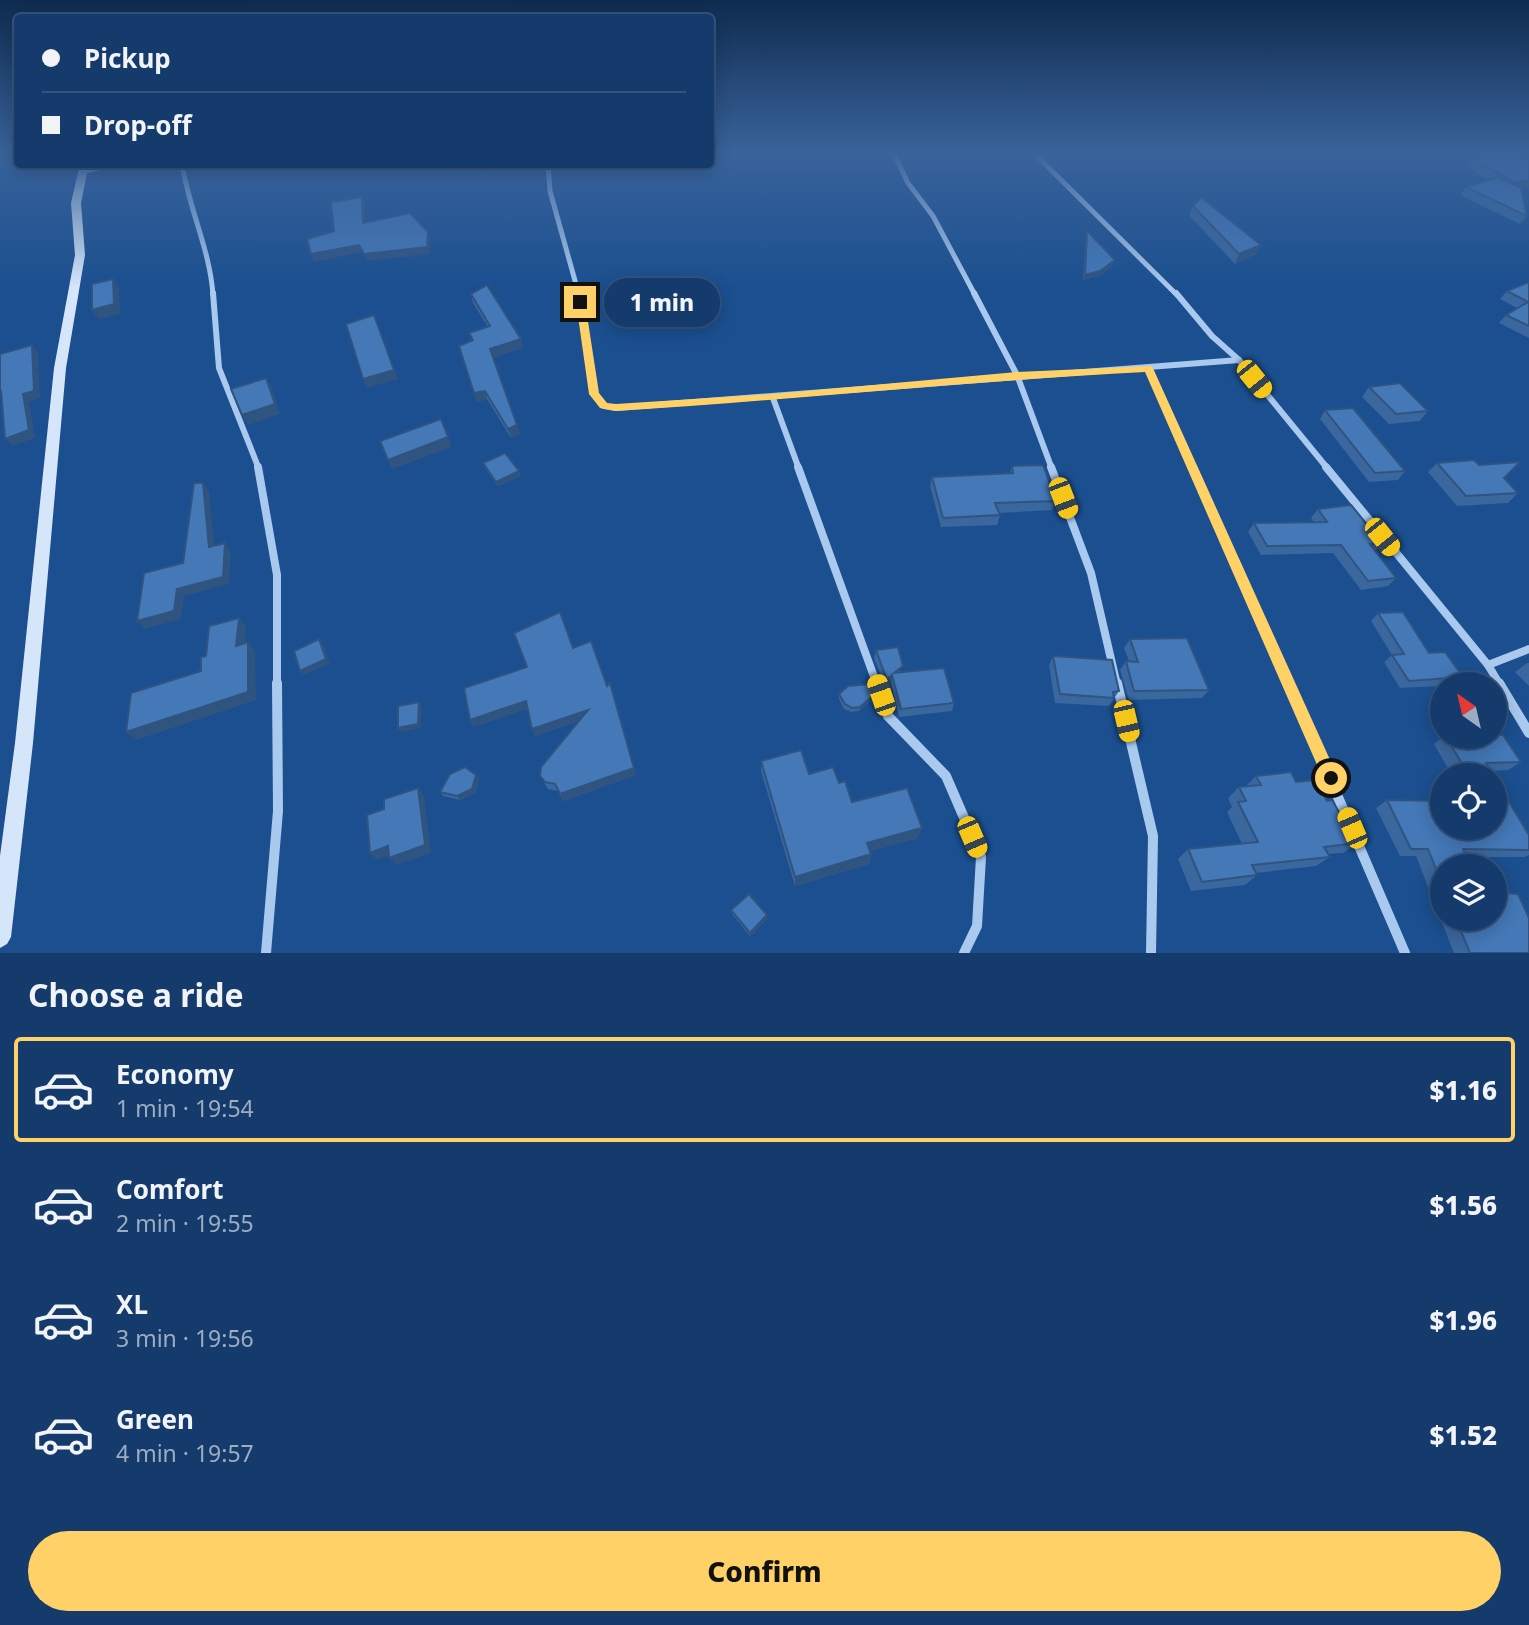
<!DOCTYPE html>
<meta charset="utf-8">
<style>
:root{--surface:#143b6b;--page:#1d4271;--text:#f1f3f6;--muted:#9dadc1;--line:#33557e;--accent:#ffd166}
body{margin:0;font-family:"Noto Sans",sans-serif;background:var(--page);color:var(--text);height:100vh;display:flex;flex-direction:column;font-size:26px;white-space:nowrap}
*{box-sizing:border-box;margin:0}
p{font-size:23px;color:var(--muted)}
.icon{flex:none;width:38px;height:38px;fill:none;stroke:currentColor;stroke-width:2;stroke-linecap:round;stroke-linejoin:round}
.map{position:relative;height:953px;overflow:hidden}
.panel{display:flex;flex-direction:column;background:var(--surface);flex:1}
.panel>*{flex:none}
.hud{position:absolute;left:14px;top:14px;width:700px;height:154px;border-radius:7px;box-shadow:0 4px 18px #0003,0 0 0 2px var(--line);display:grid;align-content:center;height:154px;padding:0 28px;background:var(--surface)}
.needle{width:46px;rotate:326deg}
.fabs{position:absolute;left:1430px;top:672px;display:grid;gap:14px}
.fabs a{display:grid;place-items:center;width:77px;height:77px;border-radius:50%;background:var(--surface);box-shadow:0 4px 18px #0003,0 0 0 2px var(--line);font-size:35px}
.end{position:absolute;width:32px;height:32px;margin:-16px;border:9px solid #ffd166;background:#111;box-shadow:0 0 0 4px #111}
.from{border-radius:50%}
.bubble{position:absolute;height:49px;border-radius:24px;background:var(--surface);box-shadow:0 4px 18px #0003,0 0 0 2px var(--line);font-size:23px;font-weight:800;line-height:49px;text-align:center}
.car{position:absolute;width:21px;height:42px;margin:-21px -10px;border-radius:9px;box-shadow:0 0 5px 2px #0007;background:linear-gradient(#f5c518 24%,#345 0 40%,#f5c518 0 76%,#345 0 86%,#f5c518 0)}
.hud b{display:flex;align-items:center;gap:24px;height:66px;font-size:26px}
.hud b+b{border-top:2px solid var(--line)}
.hud i{width:18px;height:18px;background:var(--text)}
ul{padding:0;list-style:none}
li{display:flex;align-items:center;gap:21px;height:105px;margin:0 14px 10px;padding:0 14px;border:4px solid transparent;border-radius:7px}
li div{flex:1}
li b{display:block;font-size:26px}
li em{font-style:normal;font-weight:800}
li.on{border-color:var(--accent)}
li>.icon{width:63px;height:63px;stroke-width:1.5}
h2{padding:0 28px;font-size:32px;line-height:84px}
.cta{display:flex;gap:14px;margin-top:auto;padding:14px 28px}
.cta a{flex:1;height:80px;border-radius:42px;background:var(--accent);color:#111;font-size:28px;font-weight:800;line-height:80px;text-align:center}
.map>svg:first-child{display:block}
</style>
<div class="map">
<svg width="1529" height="953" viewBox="0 0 1529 953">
<rect width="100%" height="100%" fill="#1b4f8f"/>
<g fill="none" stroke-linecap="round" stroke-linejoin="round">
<g stroke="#a9c9ee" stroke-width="5">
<path d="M 894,154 L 908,183 L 933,216 L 975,295"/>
<path d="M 1035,154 L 1177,295"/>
<path d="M 182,164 C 189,209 210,250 213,295"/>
<path d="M 548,164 L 550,191 L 579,295"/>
<path d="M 83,172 L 113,164"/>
</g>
<g stroke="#a9c9ee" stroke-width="6">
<path d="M 213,293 L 219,368 L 259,469"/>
<path d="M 579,293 L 594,394 L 604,406 L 616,408 L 1239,360"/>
<path d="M 974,293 L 1017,375 L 1052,469"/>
<path d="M 1176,293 L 1212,336 L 1239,360 L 1328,469"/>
<path d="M 1149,368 L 1194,469"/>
<path d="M 773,398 L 799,469"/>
</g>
<g stroke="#a9c9ee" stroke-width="8">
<path d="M 258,467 L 277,575 L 277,685"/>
<path d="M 798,467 L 877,685"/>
<path d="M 1051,467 L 1091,573 L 1117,685"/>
<path d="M 1193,467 L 1290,685"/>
<path d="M 1326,467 L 1488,665 L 1500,685"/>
<path d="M 1488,665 L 1529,649"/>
</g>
<g stroke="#a9c9ee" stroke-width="10">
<path d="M 876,683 L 888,716 L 946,776 L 981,857 L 977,926 L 964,953"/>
<path d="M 1117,683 L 1153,836 L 1151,953"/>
<path d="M 1289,683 L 1405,953"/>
<path d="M 1499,683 L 1529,733"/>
<path d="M 266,953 L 278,811 L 277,683"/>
</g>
<path fill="#d6e6fa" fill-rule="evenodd" d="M 80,164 L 89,164 L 81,203 L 85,255 L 66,368 L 33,743 L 11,937 L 7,944 L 0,948 L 0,856 L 15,743 L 54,368 L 75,255 L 71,203 Z"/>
</g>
<g fill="#3a679d">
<path d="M 1472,158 L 1529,161 L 1529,188 L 1521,189 L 1527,216 L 1520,224 L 1460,195 L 1466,187 L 1488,180 L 1467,167 Z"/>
<path d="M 1193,206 L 1256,254 L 1235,264 L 1189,215 Z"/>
<path d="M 1087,231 L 1113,265 L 1099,276 L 1083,280 L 1086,235 Z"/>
<path d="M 1529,282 L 1529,338 L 1499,323 L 1506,315 L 1517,308 L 1500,299 L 1507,291 Z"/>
<path d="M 471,294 L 521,339 L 523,348 L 493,357 L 520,434 L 511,438 L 487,399 L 477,402 L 472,340 L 469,333 L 488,327 L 473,303 Z"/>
<path d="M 1369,387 L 1428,411 L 1420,421 L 1389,424 L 1362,397 Z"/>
<path d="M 1325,410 L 1405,471 L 1398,480 L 1369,482 L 1320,419 Z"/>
<path d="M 483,463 L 519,471 L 520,476 L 498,486 L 485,468 Z"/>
<path d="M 1437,463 L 1479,465 L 1504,478 L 1518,493 L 1508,503 L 1457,506 L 1428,472 Z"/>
<path d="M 1012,466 L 1056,501 L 1052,510 L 999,513 L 1000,515 L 997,525 L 941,527 L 930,486 L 932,477 L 1010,473 Z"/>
<path d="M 1318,509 L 1382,543 L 1375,551 L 1396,578 L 1388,586 L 1361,590 L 1333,553 L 1261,555 L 1248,532 L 1254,523 L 1314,522 L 1311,518 Z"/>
<path d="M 1378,613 L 1429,653 L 1463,677 L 1455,684 L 1442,684 L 1442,686 L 1400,688 L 1384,662 L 1392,655 L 1371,621 Z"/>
<path d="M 1130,639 L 1209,690 L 1202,698 L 1129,700 L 1120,670 L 1126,661 L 1129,661 L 1124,648 Z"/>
<path d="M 573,648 L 636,775 L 563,801 L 558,791 L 548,789 L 540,776 L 579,721 L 535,736 L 528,708 L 473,727 L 527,667 Z"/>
<path d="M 876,650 L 901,672 L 954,703 L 952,711 L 899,717 L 891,683 L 886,688 L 874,658 Z"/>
<path d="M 1053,656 L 1119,691 L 1109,706 L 1055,703 L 1049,665 Z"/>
<path d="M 1527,663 L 1529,663 L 1529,686 L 1515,672 Z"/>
<path d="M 839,694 L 875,694 L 874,698 L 859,711 L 851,712 L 844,709 L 839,699 Z"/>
<path d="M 1443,737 L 1494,737 L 1521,762 L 1508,770 L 1491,771 L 1493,775 L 1452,775 L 1434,744 Z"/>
<path d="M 761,761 L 839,783 L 852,802 L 918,838 L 870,851 L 871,854 L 869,864 L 795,886 L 761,771 Z"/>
<path d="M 476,775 L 479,779 L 475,793 L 460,800 L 443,796 L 440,792 Z"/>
<path d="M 1256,776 L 1296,782 L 1327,801 L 1357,843 L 1343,853 L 1328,854 L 1330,857 L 1316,866 L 1256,873 L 1257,875 L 1245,885 L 1191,891 L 1178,859 L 1188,849 L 1242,844 L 1227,812 L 1232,807 L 1228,798 L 1239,787 L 1246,786 Z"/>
<path d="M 1387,800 L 1529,835 L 1529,855 L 1525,857 L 1466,857 L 1442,866 L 1442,919 L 1494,919 L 1529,953 L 1454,953 L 1416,856 L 1400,856 L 1376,808 Z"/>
<path d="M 731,910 L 767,919 L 750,936 L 732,914 Z"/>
</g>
<g fill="#305480">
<path d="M 474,164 L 477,164 L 478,168 L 459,173 L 458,169 Z"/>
<path d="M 519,164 L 524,164 L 525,168 L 479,175 L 478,170 Z"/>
<path d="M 1529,180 L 1529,188 L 1507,191 L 1514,182 Z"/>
<path d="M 362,197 L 365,204 L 366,230 L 363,223 Z"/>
<path d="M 428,232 L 430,239 L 429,254 L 367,261 L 364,254 Z"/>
<path d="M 359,245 L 362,252 L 314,262 L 311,254 Z"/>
<path d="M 1261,245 L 1256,254 L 1235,264 L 1239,254 Z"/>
<path d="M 1115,260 L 1113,265 L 1099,276 L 1083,280 L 1085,275 Z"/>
<path d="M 113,279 L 119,288 L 120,314 L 99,319 L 92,310 Z"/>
<path d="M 378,324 L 398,379 L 367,388 L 363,379 Z"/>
<path d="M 521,339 L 523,348 L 493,358 L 490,349 Z"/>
<path d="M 32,345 L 38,352 L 40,398 L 29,402 L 35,438 L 12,446 L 5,439 Z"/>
<path d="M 266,378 L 272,388 L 280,414 L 248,425 L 242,415 Z"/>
<path d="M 485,391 L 487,399 L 477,402 L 474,393 Z"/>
<path d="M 441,419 L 452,447 L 392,469 L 388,460 Z"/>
<path d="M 517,425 L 520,434 L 511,438 L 508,429 Z"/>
<path d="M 519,471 L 520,476 L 498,486 L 496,482 Z"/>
<path d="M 203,483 L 209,491 L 215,555 L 209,547 Z"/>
<path d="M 225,543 L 231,551 L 229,584 L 184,596 L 181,619 L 144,629 L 137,621 L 177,589 Z"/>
<path d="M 239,618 L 246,626 L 244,655 L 236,646 Z"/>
<path d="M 319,639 L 323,644 L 330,663 L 304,675 L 300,671 Z"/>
<path d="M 248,642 L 255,651 L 256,700 L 136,740 L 126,732 Z"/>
<path d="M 892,675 L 891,683 L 886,688 L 887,680 Z"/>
<path d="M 875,694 L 874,698 L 859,711 L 860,707 Z"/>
<path d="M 526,701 L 529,708 L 473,727 L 470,720 Z"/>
<path d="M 419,702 L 422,706 L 421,728 L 401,732 L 398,728 Z"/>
<path d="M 588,710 L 590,717 L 535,736 L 532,729 Z"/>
<path d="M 634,768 L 636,775 L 563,801 L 560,794 Z"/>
<path d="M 476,775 L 479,779 L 475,793 L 460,800 L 457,796 Z"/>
<path d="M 418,788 L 424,795 L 431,853 L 396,865 L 389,858 Z"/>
<path d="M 922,828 L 918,838 L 865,853 L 867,843 Z"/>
<path d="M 388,846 L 395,853 L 377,860 L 370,853 Z"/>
<path d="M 871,854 L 869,864 L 795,886 L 795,877 Z"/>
<path d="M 767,915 L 767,919 L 750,936 L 750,933 Z"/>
</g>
<g fill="#4478b7" stroke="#305480" stroke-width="2">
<path d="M 1502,154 L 1517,154 L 1529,161 L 1529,180 L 1514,182 L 1472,158 Z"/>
<path d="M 455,164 L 474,164 L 458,169 Z"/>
<path d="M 477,164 L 519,164 L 478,170 Z"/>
<path d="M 1498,177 L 1521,188 L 1527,216 L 1466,187 Z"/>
<path d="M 362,197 L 363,223 L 410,213 L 428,232 L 427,247 L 364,254 L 359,245 L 311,254 L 307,239 L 334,231 L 331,202 Z"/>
<path d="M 1201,197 L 1261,245 L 1239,254 L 1193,206 Z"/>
<path d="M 1087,231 L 1115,260 L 1100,271 L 1085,275 Z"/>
<path d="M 113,279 L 114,304 L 92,310 L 92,284 Z"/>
<path d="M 1529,282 L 1529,326 L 1506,315 L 1528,302 L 1507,291 Z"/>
<path d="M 487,285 L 521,339 L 490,349 L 517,425 L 508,429 L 485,391 L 474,393 L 459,346 L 473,340 L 469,333 L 490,326 L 471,294 Z"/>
<path d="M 374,315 L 394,370 L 363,379 L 346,324 Z"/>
<path d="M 32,345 L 34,391 L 23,394 L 29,430 L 5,439 L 1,391 L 0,391 L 0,354 Z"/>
<path d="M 266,378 L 275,404 L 242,415 L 231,389 Z"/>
<path d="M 1400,383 L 1428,411 L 1396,414 L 1369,387 Z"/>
<path d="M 1353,408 L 1405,471 L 1375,473 L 1325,410 Z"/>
<path d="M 441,419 L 448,437 L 388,460 L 380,441 Z"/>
<path d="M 505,453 L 519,471 L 496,482 L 483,463 Z"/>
<path d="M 1474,460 L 1479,465 L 1520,462 L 1504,478 L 1518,493 L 1466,496 L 1437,463 Z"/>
<path d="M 1043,465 L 1056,501 L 995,503 L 1000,515 L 943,518 L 932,477 L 1013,473 L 1012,466 Z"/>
<path d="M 194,483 L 203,483 L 209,547 L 225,543 L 223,577 L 177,589 L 174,611 L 137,621 L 144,573 L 183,563 Z"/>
<path d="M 1351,505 L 1382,543 L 1370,544 L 1396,578 L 1368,581 L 1341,545 L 1267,546 L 1254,523 L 1327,522 L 1318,509 Z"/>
<path d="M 560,612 L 573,648 L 591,641 L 607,686 L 610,683 L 634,768 L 560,794 L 555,784 L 545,782 L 540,776 L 541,767 L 588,710 L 532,729 L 526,701 L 470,720 L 464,688 L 527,667 L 514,633 Z"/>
<path d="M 1403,612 L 1429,653 L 1445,652 L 1463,677 L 1409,681 L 1392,655 L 1404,654 L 1378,613 Z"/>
<path d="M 239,618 L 236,646 L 248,642 L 248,692 L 126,732 L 131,693 L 201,671 L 201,657 L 206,656 L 209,626 Z"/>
<path d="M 1187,638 L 1209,690 L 1134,691 L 1126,661 L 1138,662 L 1130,639 Z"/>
<path d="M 319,639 L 326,659 L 300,671 L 294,651 Z"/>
<path d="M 898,647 L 903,666 L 894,673 L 944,668 L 954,703 L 901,709 L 892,675 L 887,680 L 876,650 Z"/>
<path d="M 1053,656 L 1112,660 L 1119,691 L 1113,692 L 1114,698 L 1060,694 Z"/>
<path d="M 871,684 L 875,694 L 860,707 L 852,708 L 845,704 L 839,694 L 848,686 Z"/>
<path d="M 419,702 L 418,724 L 398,728 L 398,706 Z"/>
<path d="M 1494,735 L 1503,735 L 1521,762 L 1486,763 L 1493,775 L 1469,775 L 1446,737 L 1494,737 Z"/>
<path d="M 801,750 L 809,774 L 833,767 L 839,783 L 845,781 L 852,802 L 907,788 L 922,828 L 867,843 L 871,854 L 795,877 L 761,761 Z"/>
<path d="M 465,767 L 476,775 L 472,789 L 457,796 L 440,792 L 450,774 Z"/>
<path d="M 1291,772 L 1296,782 L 1315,780 L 1327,801 L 1332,800 L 1357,843 L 1324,847 L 1330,857 L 1252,865 L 1257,875 L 1202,882 L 1188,849 L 1258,842 L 1238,802 L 1246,801 L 1239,787 L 1261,785 L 1256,776 Z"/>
<path d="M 1494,777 L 1529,835 L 1529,850 L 1463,849 L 1470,866 L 1442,866 L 1442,884 L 1428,849 L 1411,849 L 1387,800 L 1442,801 L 1442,828 L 1494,828 Z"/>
<path d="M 418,788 L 425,845 L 389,858 L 388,846 L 370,853 L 367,815 L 384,809 L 384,799 Z"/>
<path d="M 1494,892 L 1518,894 L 1529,918 L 1529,953 L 1470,953 L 1456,919 L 1494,919 Z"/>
<path d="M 749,894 L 767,915 L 750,933 L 731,910 Z"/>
</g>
<linearGradient id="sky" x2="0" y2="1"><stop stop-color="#0f2b4f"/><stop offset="0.53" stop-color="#39639b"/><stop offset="1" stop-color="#39639b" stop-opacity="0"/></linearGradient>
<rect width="1529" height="288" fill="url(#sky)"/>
<path fill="#ffd166" d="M 580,300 L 585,302 L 599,393 L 607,403 L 616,404 L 773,394 L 1017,372 L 1152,366 L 1336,773 L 1336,783 L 1325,783 L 1145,372 C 968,381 793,400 616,411 L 600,408 L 589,394 L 576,302 Z"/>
</svg>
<div class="fabs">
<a><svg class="needle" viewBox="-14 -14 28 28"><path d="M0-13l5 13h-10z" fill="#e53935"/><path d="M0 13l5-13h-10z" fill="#9dadc1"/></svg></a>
<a><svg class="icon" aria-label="locate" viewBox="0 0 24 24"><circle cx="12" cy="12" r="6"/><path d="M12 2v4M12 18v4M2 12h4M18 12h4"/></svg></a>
<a><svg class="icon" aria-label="layers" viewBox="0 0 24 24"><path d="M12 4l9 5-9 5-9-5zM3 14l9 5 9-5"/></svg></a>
</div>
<i class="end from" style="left:1331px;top:778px"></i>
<i class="end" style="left:580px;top:302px"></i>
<div class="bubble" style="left:604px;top:278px;width:116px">1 min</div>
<i class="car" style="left:1254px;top:379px;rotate:141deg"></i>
<i class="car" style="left:1063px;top:498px;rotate:159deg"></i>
<i class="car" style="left:1382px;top:537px;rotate:141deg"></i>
<i class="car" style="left:881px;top:695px;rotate:341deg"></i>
<i class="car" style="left:1126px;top:721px;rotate:167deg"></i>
<i class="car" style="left:1352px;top:828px;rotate:337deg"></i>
<i class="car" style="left:972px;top:837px;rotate:157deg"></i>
<div class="hud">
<b><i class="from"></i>Pickup</b>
<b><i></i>Drop-off</b>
</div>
</div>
<section class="panel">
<h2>Choose a ride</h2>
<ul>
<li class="on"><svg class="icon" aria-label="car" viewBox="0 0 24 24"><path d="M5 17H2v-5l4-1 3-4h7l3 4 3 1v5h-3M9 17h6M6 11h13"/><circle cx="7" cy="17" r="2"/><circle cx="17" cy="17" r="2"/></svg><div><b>Economy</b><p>1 min · 19:54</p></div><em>$1.16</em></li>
<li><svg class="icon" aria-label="car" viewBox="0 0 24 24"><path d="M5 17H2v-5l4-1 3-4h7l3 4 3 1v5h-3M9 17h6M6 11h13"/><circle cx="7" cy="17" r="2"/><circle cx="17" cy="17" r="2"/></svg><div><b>Comfort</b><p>2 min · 19:55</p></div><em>$1.56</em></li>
<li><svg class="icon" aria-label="car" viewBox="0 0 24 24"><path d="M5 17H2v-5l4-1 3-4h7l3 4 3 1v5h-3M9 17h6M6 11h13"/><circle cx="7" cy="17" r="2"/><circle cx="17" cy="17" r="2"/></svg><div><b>XL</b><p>3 min · 19:56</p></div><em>$1.96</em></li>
<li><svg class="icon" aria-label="car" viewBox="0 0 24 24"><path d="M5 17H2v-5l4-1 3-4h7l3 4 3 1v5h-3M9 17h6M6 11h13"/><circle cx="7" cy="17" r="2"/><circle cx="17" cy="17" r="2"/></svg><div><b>Green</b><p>4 min · 19:57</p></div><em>$1.52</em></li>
</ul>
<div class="cta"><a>Confirm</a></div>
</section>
